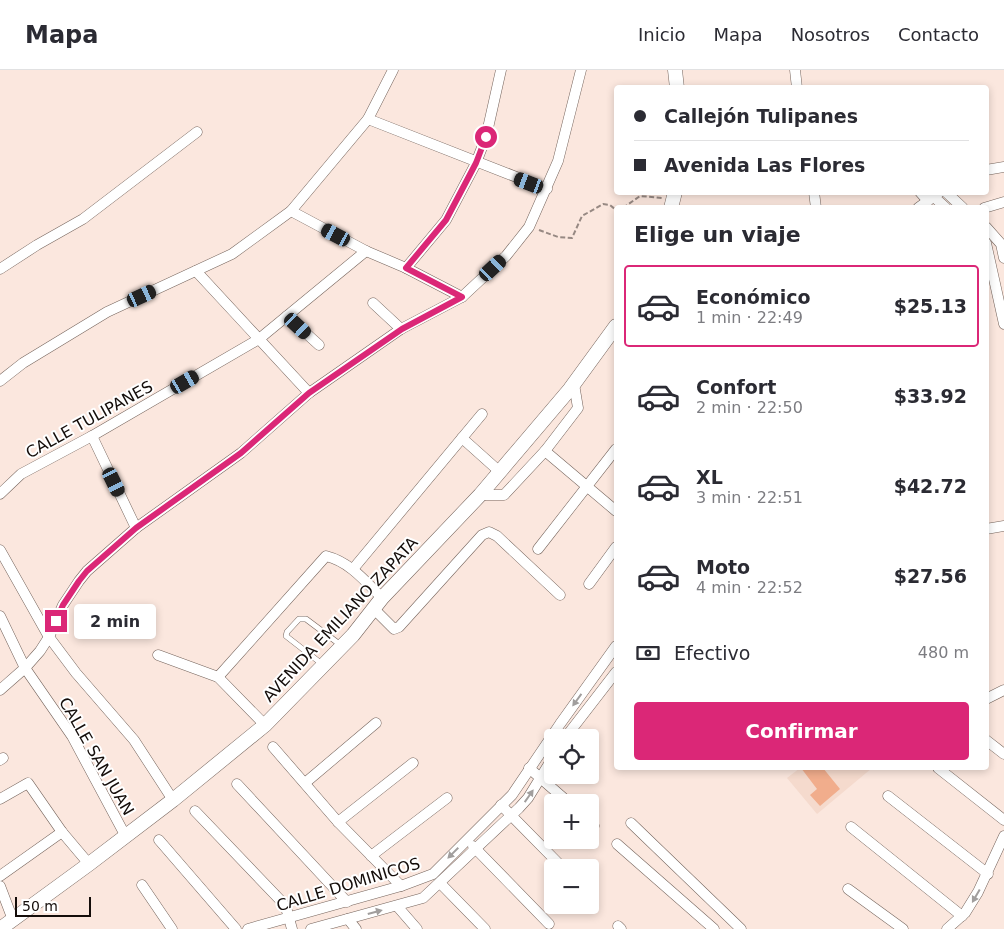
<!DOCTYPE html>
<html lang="es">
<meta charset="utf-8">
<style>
:root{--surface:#fff;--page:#f7f7f7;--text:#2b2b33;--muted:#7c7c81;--line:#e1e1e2;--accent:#db2777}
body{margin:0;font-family:"DejaVu Sans",sans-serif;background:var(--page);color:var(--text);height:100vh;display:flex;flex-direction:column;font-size:19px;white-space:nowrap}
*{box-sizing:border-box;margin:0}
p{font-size:16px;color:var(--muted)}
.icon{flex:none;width:28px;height:28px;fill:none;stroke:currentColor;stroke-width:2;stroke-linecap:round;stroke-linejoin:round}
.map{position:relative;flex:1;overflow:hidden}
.side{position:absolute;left:614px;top:135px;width:375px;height:565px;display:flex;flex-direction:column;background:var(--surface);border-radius:5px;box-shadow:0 2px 8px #0003}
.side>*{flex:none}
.banner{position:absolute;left:614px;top:15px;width:375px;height:110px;border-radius:5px;box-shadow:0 2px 8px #0003;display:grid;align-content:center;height:110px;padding:0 20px;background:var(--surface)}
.buttons{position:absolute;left:544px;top:659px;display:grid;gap:10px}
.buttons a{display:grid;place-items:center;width:55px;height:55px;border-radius:5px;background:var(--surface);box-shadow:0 2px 8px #0003;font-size:25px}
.scale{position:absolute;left:15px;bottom:12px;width:76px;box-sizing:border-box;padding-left:5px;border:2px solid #140d0a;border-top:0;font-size:14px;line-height:18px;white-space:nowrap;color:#140d0a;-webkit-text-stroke:4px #fff;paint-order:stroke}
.end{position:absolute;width:22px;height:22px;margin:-11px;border:6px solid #db2777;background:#fff;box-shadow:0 0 0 2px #fff}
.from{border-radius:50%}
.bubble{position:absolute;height:35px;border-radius:5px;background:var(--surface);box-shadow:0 2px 8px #0003;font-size:16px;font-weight:800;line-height:35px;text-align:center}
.car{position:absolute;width:15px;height:30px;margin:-15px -8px;border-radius:6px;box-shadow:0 0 4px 1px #0007;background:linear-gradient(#222 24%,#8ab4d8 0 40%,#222 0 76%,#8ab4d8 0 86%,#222 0)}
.banner b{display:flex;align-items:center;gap:18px;height:48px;font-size:19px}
.banner b+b{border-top:1px solid var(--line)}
.banner i{width:12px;height:12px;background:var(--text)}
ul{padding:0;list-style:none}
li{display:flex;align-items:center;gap:15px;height:82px;margin:0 10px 8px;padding:0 10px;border:2px solid transparent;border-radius:5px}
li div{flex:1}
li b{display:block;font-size:19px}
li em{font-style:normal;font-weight:800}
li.active{border-color:var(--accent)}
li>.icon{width:45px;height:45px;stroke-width:1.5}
h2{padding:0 20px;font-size:22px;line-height:60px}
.pay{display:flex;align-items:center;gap:12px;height:55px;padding:0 20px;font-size:19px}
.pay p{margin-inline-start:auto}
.action{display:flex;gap:10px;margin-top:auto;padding:10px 20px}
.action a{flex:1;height:58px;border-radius:5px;background:var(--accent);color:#fff;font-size:20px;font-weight:800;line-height:58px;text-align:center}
header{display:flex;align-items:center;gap:30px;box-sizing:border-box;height:70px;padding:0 25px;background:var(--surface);border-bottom:1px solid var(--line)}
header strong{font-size:24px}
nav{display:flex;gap:28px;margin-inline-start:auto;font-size:18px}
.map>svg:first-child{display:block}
</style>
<header>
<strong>Mapa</strong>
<nav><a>Inicio</a><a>Mapa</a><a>Nosotros</a><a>Contacto</a></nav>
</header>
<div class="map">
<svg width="1004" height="859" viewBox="0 0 1004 859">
<rect width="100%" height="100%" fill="#fbe7de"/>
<path fill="#f5dacd" d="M 800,698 L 872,698 L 817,744 L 787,708 Z"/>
<path fill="#f1ad8c" d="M 801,698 L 823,698 L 840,719 L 820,736 L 810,725 L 817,719 Z"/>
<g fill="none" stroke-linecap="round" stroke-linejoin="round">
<defs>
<path id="service" d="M 322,594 L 286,566 L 287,562 L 299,549 L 306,549 L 342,576"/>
<g id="minor">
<path d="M 795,0 L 797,18"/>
<path d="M 368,49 L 547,119"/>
<path d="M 986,100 L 1004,97"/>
<path d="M 814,122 L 816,138"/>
<path d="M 920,122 L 928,131"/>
<path d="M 946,122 L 963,138"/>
<path d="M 934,127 L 946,138"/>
<path d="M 918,138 L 940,122"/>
<path d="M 984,138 L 1004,132"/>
<path d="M 291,141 L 366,181 L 406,198 L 462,227"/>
<path d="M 986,157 L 1001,174 L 1004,188"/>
<path d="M 986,173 L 1004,254"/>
<path d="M 406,198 L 446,150 L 476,93 L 486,67 L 501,0"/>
<path d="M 0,199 L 37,175 L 83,149 L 197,62"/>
<path d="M 196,201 L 309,323"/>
<path d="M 373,233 L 401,259"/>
<path d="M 287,246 L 319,275"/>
<path d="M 0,311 L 23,293 L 107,242 L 232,184 L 291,141 L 368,49 L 393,0"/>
<path d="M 92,366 L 136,458"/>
<path d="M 462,368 L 500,402"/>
<path d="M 545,381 L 616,441"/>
<path d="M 0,424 L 21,404 L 92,366 L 259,269 L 366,181"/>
<path d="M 480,425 L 504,425 L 545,381 L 578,338 L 574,314"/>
<path d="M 986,459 L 1004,456"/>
<path d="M 538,479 L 616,379"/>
<path d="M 0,480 L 49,567 L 76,603 L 134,670 L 173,730"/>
<path d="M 353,499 L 482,344"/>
<path d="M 589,514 L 616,477"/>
<path d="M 374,539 L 394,559 L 399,557 L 482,465 L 489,462 L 497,466 L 560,525"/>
<path d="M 0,546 L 25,598 L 72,666 L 125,765"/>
<path d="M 158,585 L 218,607 L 265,655"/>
<path d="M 218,607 L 326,486 C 350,492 365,511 382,528"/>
<path d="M 0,620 L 25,598 L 40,581 L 49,567 L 63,535 L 79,511 L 87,501 L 136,458 L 241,383 L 309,323 L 401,259 L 462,227 L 506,186 L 529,157 L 558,91 L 581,0"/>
<path d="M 986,629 L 1004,620"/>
<path d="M 565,668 L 616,602"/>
<path d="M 986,670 L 1004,684"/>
<path d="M 273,677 L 338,752 L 401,816"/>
<path d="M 0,690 L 3,688"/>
<path d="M 529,698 L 568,732"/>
<path d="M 938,698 L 1004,750"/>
<path d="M 305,713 L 376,653"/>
<path d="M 237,714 L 347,832"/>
<path d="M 888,726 L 988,804"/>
<path d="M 0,729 L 28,713 L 62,762 L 89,794"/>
<path d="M 501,735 L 563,798"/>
<path d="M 195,741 L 283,833 L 287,841 L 292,859"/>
<path d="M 338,752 L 413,693"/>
<path d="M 590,753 L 594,756"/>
<path d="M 631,753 L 741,859"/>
<path d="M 851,757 L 962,846"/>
<path d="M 159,770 L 236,859"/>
<path d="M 617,774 L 714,859"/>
<path d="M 473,776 L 549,854"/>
<path d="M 371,786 L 447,728"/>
<path d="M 0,806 L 62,762"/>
<path d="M 440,813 L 485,859"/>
<path d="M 142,815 L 172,859"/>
<path d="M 0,816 L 13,850"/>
<path d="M 848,819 L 903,859"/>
<path d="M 397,836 L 417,859"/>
<path d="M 348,849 L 356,859"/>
<path d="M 618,856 L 621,859"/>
<path d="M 248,859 L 401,816 L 433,804 L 512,725 L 560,654 L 616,576"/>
<path d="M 311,859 L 423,828 L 519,738 L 528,728 L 552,689"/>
<path d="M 947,859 L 965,843 L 978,822 L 1004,766"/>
</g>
<g id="secondary">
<path d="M 675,0 L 677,18"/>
<path d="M 671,138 L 675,122"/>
<path d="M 0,859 L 89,794 L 173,730 L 265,655 L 353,565 L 382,528 L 480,425 L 570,319 L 616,256"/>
</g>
</defs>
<use href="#service" stroke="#75645c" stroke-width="6"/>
<use href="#minor" stroke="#75645c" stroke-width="11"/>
<use href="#secondary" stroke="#75645c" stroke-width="15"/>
<g stroke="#978983" stroke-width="2" stroke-dasharray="5 2.5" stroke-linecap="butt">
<path d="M 623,138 L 640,126 L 662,128"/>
<path d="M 539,160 L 558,167 L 572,168 L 582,146 L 603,134 L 610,135 L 616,140"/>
</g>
<use href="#service" stroke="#fff" stroke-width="5"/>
<use href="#minor" stroke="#fff" stroke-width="10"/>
<use href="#secondary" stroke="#fff" stroke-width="14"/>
</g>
<defs><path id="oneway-solid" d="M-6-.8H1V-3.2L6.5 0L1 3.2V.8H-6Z" transform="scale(1.25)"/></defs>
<g fill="#a19e9d">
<use href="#oneway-solid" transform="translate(577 630) rotate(126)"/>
<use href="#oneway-solid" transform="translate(529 726) rotate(-55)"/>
<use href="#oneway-solid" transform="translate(453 783) rotate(135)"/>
<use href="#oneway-solid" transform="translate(976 826) rotate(120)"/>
<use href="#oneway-solid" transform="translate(375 842) rotate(-15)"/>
</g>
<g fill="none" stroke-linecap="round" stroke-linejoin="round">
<path stroke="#db2777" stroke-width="6" d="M 56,551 L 63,535 L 79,511 L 87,501 L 136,458 L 241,383 L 309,323 L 402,259 L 462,227 L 406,198 L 446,150 L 476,93 L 486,67"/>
</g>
<g text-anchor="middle" stroke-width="4" stroke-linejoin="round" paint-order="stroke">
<g font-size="16" fill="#140d0a" stroke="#fff">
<text transform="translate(89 349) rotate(-29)" y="6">CALLE TULIPANES</text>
<text transform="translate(340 549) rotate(-47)" y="6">AVENIDA EMILIANO ZAPATA</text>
<text transform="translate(97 686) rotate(60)" y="6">CALLE SAN JUAN</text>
<text transform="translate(348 814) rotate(-17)" y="6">CALLE DOMINICOS</text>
</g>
</g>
</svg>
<div class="buttons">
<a><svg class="icon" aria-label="locate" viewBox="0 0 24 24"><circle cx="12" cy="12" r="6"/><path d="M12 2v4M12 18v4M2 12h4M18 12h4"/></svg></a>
<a>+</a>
<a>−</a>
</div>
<div class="scale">50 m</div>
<i class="end from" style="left:486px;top:67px"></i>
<i class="end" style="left:56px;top:551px"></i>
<div class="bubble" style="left:74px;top:534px;width:82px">2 min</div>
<i class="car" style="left:529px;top:113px;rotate:291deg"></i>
<i class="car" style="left:336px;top:165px;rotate:298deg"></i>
<i class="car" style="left:493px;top:198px;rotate:47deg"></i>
<i class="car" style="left:142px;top:226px;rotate:65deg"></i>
<i class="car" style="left:298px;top:256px;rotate:133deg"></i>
<i class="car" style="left:185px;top:312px;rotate:60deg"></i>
<i class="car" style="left:114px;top:412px;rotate:154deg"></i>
<div class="banner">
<b><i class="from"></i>Callejón Tulipanes</b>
<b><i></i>Avenida Las Flores</b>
</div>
<section class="side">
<h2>Elige un viaje</h2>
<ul>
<li class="active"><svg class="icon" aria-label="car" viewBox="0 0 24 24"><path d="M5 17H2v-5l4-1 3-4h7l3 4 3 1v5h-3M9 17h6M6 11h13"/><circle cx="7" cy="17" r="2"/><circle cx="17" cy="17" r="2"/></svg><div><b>Económico</b><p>1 min · 22:49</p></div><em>$25.13</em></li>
<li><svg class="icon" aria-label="car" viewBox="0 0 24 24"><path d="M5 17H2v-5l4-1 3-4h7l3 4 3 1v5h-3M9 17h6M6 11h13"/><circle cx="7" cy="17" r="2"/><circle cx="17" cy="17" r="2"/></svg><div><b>Confort</b><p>2 min · 22:50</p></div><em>$33.92</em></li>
<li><svg class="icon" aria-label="car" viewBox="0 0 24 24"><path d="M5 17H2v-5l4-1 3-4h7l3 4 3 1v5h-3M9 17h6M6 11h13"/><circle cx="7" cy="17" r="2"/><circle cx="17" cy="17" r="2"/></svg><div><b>XL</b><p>3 min · 22:51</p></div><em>$42.72</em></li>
<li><svg class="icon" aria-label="car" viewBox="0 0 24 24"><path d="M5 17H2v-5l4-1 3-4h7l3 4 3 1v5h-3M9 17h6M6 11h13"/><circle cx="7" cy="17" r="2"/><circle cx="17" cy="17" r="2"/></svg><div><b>Moto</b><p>4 min · 22:52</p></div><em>$27.56</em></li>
</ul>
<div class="pay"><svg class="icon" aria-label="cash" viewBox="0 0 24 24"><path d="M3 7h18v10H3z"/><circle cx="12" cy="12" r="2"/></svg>Efectivo<p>480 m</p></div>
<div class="action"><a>Confirmar</a></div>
</section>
</div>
